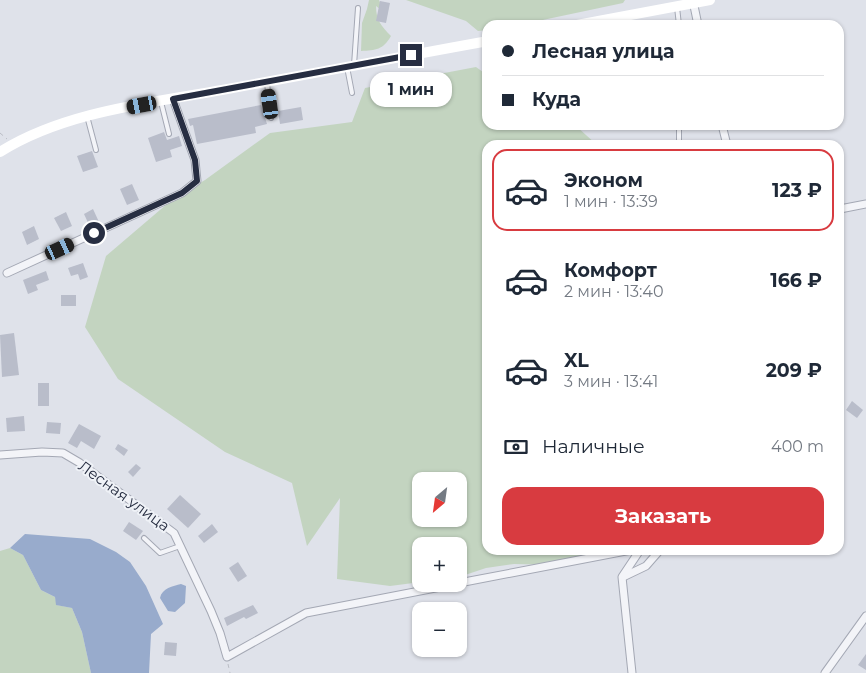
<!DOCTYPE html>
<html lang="ru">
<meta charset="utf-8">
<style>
:root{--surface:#fff;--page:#f6f6f7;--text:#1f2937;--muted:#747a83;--line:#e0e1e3;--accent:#d83b40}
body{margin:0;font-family:Montserrat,sans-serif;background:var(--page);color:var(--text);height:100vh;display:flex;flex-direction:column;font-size:19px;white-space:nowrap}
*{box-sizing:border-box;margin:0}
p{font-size:16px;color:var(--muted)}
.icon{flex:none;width:28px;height:28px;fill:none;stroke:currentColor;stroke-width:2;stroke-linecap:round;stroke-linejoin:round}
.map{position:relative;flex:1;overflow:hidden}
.drawer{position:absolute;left:482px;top:140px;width:362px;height:415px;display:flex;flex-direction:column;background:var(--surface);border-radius:15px;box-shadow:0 1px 4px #0004}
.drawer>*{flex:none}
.banner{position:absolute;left:482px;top:20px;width:362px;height:110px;border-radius:15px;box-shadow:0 1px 4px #0004;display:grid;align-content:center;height:110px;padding:0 20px;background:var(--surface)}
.needle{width:32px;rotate:209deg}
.tools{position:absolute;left:412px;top:472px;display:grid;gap:10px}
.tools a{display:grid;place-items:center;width:55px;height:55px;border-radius:10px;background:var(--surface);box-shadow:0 1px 4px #0004;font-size:25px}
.end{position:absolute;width:22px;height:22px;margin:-11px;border:6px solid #272e42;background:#fff;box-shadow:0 0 0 2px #fff}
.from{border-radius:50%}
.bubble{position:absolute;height:35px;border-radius:15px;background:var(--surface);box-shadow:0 1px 4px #0004;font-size:16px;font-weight:700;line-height:35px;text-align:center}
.car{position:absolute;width:15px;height:30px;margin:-15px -8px;border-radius:6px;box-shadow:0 0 4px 1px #0007;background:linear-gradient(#222 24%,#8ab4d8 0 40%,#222 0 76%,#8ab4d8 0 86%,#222 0)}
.banner b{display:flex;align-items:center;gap:18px;height:48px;font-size:19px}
.banner b+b{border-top:1px solid var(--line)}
.banner i{width:12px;height:12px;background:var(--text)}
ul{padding:9px 0 0;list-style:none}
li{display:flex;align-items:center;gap:15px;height:82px;margin:0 10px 8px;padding:0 10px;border:2px solid transparent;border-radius:15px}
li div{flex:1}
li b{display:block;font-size:19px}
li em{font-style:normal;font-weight:700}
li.on{border-color:var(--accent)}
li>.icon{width:45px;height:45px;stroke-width:1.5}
.pay{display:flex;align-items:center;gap:12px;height:55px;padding:0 20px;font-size:19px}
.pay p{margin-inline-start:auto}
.button{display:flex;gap:10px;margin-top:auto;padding:10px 20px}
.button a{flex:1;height:58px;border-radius:15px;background:var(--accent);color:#fff;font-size:20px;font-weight:700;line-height:58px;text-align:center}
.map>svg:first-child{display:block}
</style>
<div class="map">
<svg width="866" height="673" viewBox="0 0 866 673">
<rect width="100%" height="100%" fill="#dfe2ea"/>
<g fill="#c3d4c0" fill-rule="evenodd">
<path d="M 369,0 L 379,0 L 384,12 L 376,6 C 376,20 381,26 391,36 C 383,50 376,50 361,51 L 362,23 L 367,9 Z"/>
<path d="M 406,0 L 625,0 L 623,3 L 519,25 L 488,25 L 487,30 L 478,31 L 466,21 Z"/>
<path d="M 476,67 L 487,75 L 488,125 L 575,125 L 597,145 L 488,145 L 488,550 L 587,550 L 585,563 L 558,565 L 514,564 L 486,568 L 459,577 L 459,546 L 421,546 L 421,582 L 390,586 L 337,579 L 340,498 L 307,546 L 292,483 L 225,452 L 118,379 L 85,327 L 106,256 L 174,198 L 205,180 L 270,133 L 352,122 L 365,88 ZM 421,481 L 459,481 L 459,519 L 421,519 Z"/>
<path d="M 10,548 L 23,555 L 41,590 L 55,597 L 57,605 L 72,608 L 82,632 L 91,673 L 0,673 L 0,551 Z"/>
</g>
<g fill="#98abcc">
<path d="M 25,534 L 90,539 L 116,552 L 130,562 L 146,586 L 163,624 L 151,634 L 149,673 L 91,673 L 82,632 L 72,608 L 56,605 L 55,597 L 41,590 L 23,555 L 10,548 Z"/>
<path d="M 181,584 L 186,586 L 185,603 L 175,612 L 168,611 L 160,598 C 162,588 173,586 181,584 Z"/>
</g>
<g fill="#b9bdca">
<path d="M 380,1 L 390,3 L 386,23 L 376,21 Z"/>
<path d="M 261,105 L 267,124 L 255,127 L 256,133 L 197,144 L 193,125 L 190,126 L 188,119 Z"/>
<path d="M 301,107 L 303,120 L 280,124 L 278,111 Z"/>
<path d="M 164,132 L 167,140 L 179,136 L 182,146 L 170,150 L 172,157 L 156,162 L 148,138 Z"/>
<path d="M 92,151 L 98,167 L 83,172 L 77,156 Z"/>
<path d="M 132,184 L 139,200 L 127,205 L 120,189 Z"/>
<path d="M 93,209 L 99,222 L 90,227 L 84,214 Z"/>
<path d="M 66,212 L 72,226 L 61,231 L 54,218 Z"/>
<path d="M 34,226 L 39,239 L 27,245 L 22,232 Z"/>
<path d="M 83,263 L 88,277 L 80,280 L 78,274 L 71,276 L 68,268 Z"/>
<path d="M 46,271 L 49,280 L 36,285 L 38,290 L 28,294 L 23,280 Z"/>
<rect x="61" y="295" width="15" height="11"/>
<path d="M 14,333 L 19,375 L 2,377 L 0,335 Z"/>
<rect x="38" y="383" width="11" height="23"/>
<path d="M 852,401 L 863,410 L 857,418 L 846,410 Z"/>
<path d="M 24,416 L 25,431 L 7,432 L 6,418 Z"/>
<path d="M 47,422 L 61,423 L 60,434 L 46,433 Z"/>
<path d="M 79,424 L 101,436 L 94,449 L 81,441 L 77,448 L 68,443 Z"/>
<path d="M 118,444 L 128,450 L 124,456 L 115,449 Z"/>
<path d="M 136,464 L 141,468 L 133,477 L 128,472 Z"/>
<path d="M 180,495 L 201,514 L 188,528 L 167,509 Z"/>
<path d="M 129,522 L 143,531 L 136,540 L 123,531 Z"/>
<path d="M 212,524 L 218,532 L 204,543 L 198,536 Z"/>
<path d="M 238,562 L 247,576 L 238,582 L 229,568 Z"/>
<path d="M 253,605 L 258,613 L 246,619 L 244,617 L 227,626 L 224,618 Z"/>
<path d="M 165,642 L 177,643 L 176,656 L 164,655 Z"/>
<path d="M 866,654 L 866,670 L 858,665 Z"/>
</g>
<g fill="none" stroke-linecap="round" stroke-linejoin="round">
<defs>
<g id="lane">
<path d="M 677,7 L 679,25"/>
<path d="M 354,65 L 358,8"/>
<path d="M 347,67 L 352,93"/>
<path d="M 267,83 L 271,118"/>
<path d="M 161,102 L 169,134"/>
<path d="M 87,116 L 96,150"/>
<path d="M 679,145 L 679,125"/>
<path d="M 144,538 L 160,553 L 180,546"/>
</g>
<g id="street">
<path d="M 693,1 L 698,25"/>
<path d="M 722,125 L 727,145"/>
<path d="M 840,209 L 866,204"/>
<path d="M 7,273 L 182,193 L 197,181 L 195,160 L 173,99"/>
<path d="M 0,455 L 42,452 L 63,453 L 80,463 L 174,533 L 211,611 L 220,633 L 227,657 L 306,613 L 456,584"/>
<path d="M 623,577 L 646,566 L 660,550"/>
<path d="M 459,583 L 631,550"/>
<path d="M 632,673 L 622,577 L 640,550"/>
<path d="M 825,673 L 866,616"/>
</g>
</defs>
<use href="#lane" stroke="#a4a8b4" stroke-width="6"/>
<use href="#street" stroke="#a4a8b4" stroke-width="9"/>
<g stroke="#babdc5" stroke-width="1" stroke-dasharray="4 4" stroke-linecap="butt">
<path d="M 0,133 L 7,139"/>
<path d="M 228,664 L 230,673"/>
</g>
<use href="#lane" stroke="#f3f4f8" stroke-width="4"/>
<use href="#street" stroke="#f3f4f8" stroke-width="7"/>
<g stroke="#fff" stroke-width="10">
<path d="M 577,25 L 710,0"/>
<path d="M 0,152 C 63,112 149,103 222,90 C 310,74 399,57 488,41"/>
</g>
</g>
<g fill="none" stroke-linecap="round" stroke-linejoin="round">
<path stroke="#272e42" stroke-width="6" d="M 94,233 L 182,193 L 197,181 L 195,160 L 173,99 L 411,55"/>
</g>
<g text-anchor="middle" stroke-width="4" stroke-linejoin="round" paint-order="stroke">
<g font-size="15" fill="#272e42" stroke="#eff2f7">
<text transform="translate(124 496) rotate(36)" y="5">Лесная улица</text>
</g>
</g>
</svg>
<div class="tools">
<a><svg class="needle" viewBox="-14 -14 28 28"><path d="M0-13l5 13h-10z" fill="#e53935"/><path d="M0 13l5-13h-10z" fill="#747a83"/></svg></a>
<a>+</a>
<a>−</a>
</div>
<i class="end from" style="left:94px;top:233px"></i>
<i class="end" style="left:411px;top:55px"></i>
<div class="bubble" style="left:370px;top:72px;width:82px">1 мин</div>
<i class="car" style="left:270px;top:104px;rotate:352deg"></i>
<i class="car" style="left:142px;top:105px;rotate:259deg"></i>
<i class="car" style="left:60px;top:249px;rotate:65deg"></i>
<div class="banner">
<b><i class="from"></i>Лесная улица</b>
<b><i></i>Куда</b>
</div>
<section class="drawer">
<ul>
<li class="on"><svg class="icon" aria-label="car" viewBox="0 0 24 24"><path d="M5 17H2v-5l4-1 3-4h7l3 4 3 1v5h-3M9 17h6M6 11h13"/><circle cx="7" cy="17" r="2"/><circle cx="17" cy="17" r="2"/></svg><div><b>Эконом</b><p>1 мин · 13:39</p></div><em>123 ₽</em></li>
<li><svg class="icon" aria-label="car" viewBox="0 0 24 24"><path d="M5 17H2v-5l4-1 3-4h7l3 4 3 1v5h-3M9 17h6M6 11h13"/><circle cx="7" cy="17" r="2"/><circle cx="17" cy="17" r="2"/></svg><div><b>Комфорт</b><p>2 мин · 13:40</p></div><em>166 ₽</em></li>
<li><svg class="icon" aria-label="car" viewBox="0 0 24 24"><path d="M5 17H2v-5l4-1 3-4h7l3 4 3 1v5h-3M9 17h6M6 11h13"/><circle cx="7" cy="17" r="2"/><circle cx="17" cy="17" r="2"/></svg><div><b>XL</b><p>3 мин · 13:41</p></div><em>209 ₽</em></li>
</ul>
<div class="pay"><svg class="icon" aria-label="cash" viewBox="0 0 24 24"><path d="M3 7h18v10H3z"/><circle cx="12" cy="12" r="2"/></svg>Наличные<p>400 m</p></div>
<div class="button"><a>Заказать</a></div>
</section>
</div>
